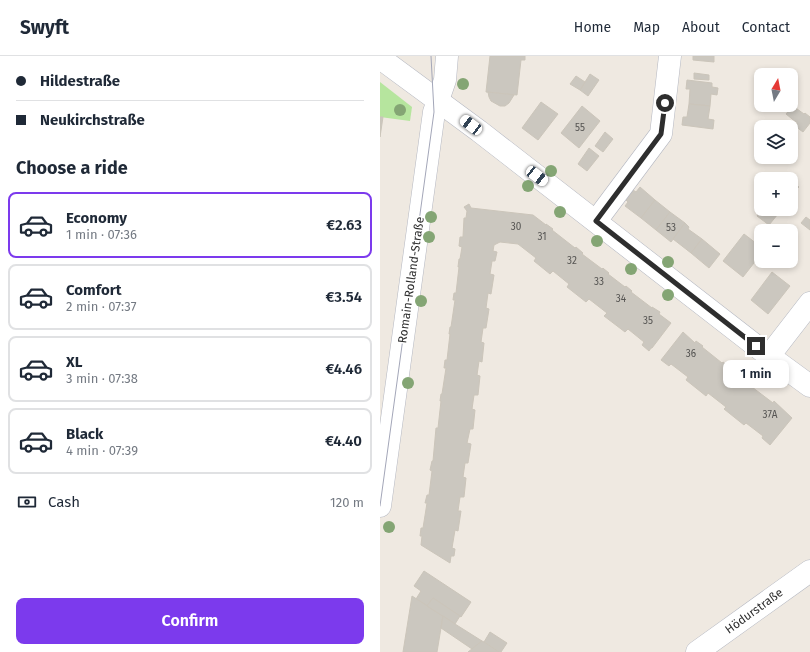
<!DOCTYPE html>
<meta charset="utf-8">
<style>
:root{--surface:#fff;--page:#f6f6f7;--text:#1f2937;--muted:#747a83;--line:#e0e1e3;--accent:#7c3aed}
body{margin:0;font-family:"Fira Sans",sans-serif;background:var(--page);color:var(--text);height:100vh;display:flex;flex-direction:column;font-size:15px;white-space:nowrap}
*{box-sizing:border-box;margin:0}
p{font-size:13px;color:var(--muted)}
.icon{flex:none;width:22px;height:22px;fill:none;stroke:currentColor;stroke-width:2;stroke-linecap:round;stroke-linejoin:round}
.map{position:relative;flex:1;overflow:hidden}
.details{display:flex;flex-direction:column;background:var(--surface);width:380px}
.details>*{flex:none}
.top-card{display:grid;align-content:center;height:88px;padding:0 16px;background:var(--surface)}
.needle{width:26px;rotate:10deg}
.fabs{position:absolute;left:374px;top:12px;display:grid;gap:8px}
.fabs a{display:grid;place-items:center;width:44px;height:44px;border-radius:8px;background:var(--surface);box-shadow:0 2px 6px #0003;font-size:20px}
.end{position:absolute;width:18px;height:18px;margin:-9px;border:5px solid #2e2e2e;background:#fff;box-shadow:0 0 0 2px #fff}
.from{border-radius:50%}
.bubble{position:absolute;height:28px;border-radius:8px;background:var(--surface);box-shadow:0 2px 6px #0003;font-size:13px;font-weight:600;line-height:28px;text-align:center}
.car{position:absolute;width:12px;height:24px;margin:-12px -6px;border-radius:5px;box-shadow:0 0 3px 1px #0007;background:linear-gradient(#fff 24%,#345 0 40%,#fff 0 76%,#345 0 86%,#fff 0)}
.top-card b{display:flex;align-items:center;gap:14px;height:38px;font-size:15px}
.top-card b+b{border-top:1px solid var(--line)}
.top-card i{width:10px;height:10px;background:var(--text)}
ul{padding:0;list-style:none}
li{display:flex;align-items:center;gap:12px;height:66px;margin:0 8px 6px;padding:0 8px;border:2px solid var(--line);border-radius:8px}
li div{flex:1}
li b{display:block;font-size:15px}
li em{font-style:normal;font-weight:600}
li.selected{border-color:var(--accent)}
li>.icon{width:36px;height:36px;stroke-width:1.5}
h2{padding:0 16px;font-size:18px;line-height:48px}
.pay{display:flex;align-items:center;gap:10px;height:44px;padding:0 16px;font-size:15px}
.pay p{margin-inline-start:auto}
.cta{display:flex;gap:8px;margin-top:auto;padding:8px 16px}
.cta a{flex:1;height:46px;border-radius:8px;background:var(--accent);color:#fff;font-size:16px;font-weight:600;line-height:46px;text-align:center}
header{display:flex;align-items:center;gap:24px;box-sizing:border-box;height:56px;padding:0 20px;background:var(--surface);border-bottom:1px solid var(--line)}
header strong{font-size:19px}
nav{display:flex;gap:22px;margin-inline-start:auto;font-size:14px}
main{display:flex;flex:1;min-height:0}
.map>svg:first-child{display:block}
</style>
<header>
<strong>Swyft</strong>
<nav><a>Home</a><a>Map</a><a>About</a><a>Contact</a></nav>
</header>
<main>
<section class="details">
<div class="top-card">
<b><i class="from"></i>Hildestraße</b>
<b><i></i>Neukirchstraße</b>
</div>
<h2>Choose a ride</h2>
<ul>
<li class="selected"><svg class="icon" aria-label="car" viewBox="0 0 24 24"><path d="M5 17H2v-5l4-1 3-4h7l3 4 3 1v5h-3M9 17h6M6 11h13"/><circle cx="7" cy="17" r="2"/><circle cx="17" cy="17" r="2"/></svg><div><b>Economy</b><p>1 min · 07:36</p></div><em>€2.63</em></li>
<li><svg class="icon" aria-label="car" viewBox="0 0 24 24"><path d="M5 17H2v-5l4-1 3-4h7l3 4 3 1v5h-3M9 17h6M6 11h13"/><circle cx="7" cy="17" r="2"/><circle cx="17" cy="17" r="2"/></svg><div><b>Comfort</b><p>2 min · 07:37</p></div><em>€3.54</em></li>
<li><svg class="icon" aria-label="car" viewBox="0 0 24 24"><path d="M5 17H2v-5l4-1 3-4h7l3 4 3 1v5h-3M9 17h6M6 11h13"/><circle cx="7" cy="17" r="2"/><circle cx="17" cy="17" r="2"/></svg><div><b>XL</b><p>3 min · 07:38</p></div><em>€4.46</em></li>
<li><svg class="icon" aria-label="car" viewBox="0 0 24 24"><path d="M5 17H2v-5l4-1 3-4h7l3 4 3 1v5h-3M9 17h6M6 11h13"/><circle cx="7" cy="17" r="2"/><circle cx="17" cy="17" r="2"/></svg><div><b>Black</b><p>4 min · 07:39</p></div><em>€4.40</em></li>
</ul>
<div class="pay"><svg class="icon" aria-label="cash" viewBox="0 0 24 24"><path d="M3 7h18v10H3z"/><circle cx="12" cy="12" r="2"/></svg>Cash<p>120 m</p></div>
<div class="cta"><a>Confirm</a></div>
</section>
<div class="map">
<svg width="430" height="596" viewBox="0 0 430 596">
<rect width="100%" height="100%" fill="#efe9e1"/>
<path fill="#b6e59e" d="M 0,26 L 32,51 L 30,65 L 0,61 Z"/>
<g fill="#cbc7bf" stroke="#cbc5ba">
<path d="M 110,0 L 145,0 L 145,4 L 141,4 L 137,39 L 106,36 Z"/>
<path d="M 313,0 L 334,0 L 334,6 L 313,4 Z"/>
<path d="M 314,17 L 329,19 L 329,24 L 314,23 Z"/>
<path d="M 210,18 L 219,24 L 208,40 L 200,34 Z"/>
<path d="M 196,20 L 205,26 L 200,34 L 190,28 Z"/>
<path d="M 307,24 L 332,27 L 332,31 L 338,32 L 337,39 L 331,38 L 330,50 L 309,48 L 310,33 L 306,33 Z"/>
<path d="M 108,36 L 134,39 L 129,47 L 125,50 L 120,50 L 111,45 L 109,41 Z"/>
<path d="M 161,46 L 178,58 L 158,84 L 142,72 Z"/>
<path d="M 309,48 L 330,50 L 328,63 L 334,64 L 333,73 L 302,69 L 303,61 L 307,61 Z"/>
<path d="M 202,50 L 220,65 L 199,92 L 181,77 Z"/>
<path d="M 413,50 L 424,58 L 425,57 L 430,61 L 430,67 L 423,76 L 415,70 L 417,67 L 406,58 Z"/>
<path d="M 0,61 L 3,61 L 0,81 Z"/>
<path d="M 225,76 L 233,83 L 223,96 L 215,90 Z"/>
<path d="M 209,92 L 219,100 L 207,115 L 198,108 Z"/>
<path d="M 411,124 L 419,131 L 415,135 L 411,132 Z"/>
<path d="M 260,131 L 275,144 L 261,162 L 245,150 L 248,146 L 246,144 L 253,134 L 256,136 Z"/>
<path d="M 275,144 L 290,156 L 276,174 L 261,162 Z"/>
<path d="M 89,148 L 91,152 L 153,159 L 166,169 L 166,168 L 173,173 L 172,174 L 195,192 L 196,191 L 203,197 L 202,198 L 222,213 L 223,212 L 224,213 L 229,217 L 228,218 L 245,231 L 246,230 L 252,235 L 251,236 L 272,252 L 272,251 L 280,256 L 279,258 L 291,267 L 272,292 L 271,292 L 269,295 L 262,289 L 264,286 L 248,273 L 245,276 L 224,260 L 227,257 L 209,243 L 206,246 L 187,231 L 189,228 L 173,215 L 170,218 L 154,205 L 156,202 L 138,188 L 120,186 L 114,189 L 113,195 L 117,196 L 115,205 L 112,205 L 110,218 L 114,219 L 111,238 L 108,237 L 106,252 L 109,253 L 106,272 L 103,272 L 101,286 L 104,287 L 102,306 L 99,305 L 97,319 L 100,320 L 98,339 L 94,339 L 92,353 L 95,354 L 93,373 L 90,373 L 87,387 L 91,388 L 88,407 L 85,407 L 83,421 L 86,422 L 84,441 L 80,441 L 78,455 L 81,455 L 78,475 L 75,474 L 72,492 L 75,493 L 74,500 L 71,500 L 70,507 L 41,489 L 42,480 L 40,480 L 41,472 L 43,472 L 47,447 L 45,447 L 47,439 L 49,439 L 52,415 L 50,414 L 52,405 L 53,405 L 56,372 L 58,372 L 61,345 L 60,345 L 61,338 L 62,338 L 66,312 L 64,312 L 65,304 L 67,304 L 70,278 L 69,278 L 70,271 L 71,271 L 75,244 L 73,244 L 74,237 L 76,237 L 79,211 L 78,211 L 79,203 L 80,203 L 82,191 L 79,190 L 80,181 L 83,181 L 84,162 L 86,162 L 87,155 L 84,151 Z"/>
<path d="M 382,153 L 402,153 L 389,169 L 377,160 Z"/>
<path d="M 290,156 L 305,167 L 291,186 L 276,174 Z"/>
<path d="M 426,161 L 430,164 L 430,174 L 421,167 Z"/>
<path d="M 305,167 L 309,171 L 308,173 L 322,183 L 311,197 L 293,183 Z"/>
<path d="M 364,178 L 381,191 L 381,198 L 363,221 L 343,205 Z"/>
<path d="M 322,183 L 340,198 L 329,212 L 311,197 Z"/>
<path d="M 392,216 L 410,230 L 388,258 L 371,244 Z"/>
<path d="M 303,276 L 315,287 L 316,285 L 323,290 L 322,291 L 342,307 L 343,306 L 350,311 L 349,312 L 366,326 L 367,325 L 373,330 L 372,331 L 393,347 L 394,345 L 412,362 L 390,389 L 382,382 L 383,380 L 366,367 L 364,369 L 344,353 L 346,351 L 328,337 L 326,340 L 306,324 L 308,321 L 291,308 L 289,310 L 281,304 Z"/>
<path d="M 44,515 L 91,546 L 81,561 L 53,542 L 47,550 L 36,543 L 41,535 L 34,530 Z"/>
<path d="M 32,540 L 63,560 L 57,596 L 23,596 Z"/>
<path d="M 53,542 L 80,560 L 75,568 L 47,550 Z"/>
<path d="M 63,560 L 75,568 L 102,585 L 92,593 L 61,572 Z"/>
<path d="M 110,576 L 127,587 L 121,596 L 119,596 L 104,586 Z"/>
<path d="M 102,585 L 104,586 L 119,596 L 88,596 Z"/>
</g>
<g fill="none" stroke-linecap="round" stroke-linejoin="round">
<defs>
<g id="minor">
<path d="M 0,2 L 99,75 L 389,300 L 430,330"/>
<path d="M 216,165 L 281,78 L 290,0"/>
<path d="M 389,300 L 430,247"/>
<path d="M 0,450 L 54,56 L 65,24 L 67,0"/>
<path d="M 317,596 L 430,515"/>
</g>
</defs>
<use href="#minor" stroke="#b4b7c1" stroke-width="23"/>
<use href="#minor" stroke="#fff" stroke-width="22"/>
<path stroke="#a3a6b8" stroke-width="1" d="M 0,450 L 54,56 L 51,0"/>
</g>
<g fill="#84a574">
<circle cx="83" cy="28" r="6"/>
<circle cx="20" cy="54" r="6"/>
<circle cx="171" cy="115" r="6"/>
<circle cx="148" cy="130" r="6"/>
<circle cx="180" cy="156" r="6"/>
<circle cx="51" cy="161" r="6"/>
<circle cx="49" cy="181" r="6"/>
<circle cx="217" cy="185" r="6"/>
<circle cx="288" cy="206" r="6"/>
<circle cx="251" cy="213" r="6"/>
<circle cx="288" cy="239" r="6"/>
<circle cx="41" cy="245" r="6"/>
<circle cx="392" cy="322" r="6"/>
<circle cx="28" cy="327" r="6"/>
<circle cx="9" cy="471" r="6"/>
</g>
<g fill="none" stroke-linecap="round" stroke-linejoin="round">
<path stroke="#2e2e2e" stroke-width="5" d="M 285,47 L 281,78 L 216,165 L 376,290"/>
</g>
<g text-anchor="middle" stroke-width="3" stroke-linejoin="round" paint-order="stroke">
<g font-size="10" fill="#555452">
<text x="200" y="75">55</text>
<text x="136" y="174">30</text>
<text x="291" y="175">53</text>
<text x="162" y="184">31</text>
<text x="192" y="208">32</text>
<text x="219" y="229">33</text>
<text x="241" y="246">34</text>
<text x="268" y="268">35</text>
<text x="311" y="301">36</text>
<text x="390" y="362">37A</text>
</g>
<g font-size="12" fill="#2e2e2e" stroke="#fff">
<text transform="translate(31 224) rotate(-82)" y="4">Romain-Rolland-Straße</text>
<text transform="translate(374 555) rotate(-36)" y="4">Hödurstraße</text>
</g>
</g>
</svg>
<div class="fabs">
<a><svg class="needle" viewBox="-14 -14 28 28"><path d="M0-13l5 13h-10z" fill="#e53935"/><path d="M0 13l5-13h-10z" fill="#747a83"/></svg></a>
<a><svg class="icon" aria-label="layers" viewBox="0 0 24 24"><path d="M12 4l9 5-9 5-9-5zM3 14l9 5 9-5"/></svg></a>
<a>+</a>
<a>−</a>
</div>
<i class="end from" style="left:285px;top:47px"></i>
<i class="end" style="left:376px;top:290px"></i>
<div class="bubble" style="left:343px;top:304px;width:66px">1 min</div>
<i class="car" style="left:91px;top:69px;rotate:307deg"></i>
<i class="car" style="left:157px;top:120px;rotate:128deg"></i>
</div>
</main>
